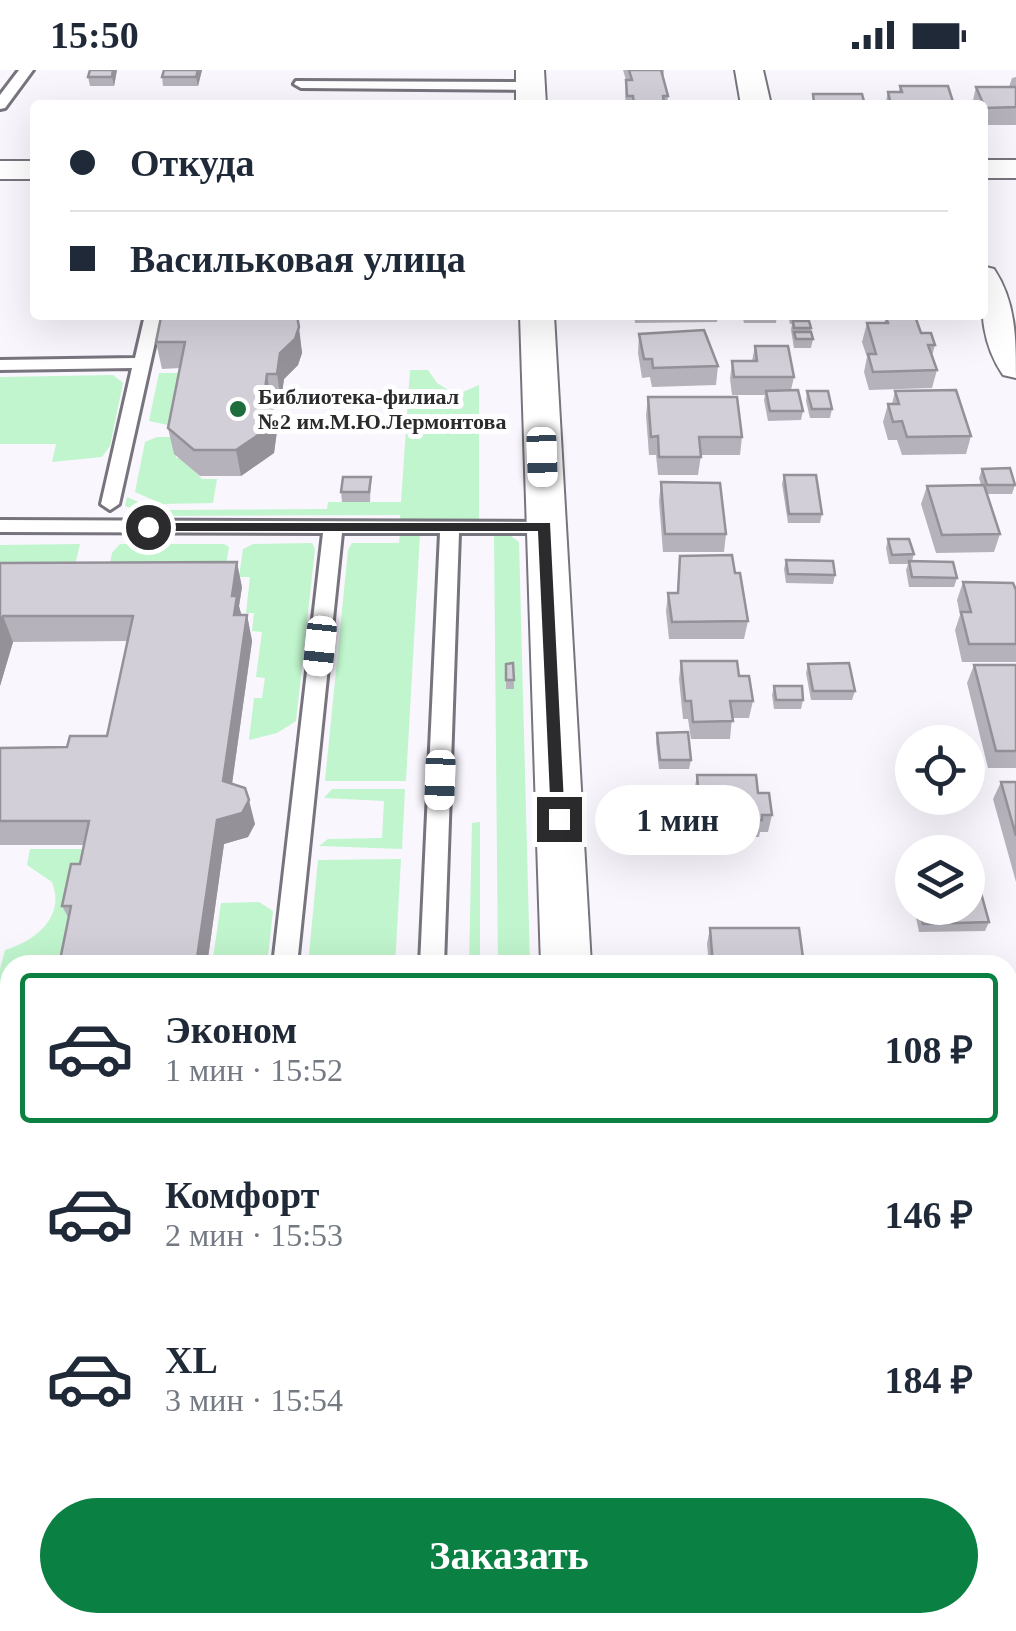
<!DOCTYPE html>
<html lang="ru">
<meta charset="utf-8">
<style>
:root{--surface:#fff;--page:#f6f6f7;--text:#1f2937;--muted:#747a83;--line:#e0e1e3;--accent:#0b8043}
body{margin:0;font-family:"Times New Roman",serif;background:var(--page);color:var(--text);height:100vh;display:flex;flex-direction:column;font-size:38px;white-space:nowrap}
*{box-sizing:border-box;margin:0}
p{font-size:32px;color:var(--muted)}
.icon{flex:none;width:55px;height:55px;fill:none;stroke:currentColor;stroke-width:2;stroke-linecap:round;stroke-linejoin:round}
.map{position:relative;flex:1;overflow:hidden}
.side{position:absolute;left:0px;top:885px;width:1018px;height:678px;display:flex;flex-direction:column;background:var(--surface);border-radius:30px 30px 0 0;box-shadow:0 10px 40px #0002}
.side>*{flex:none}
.guide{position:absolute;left:30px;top:30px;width:958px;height:220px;border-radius:10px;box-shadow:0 10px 40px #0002;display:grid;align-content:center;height:220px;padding:0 40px;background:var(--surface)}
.tools{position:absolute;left:895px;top:655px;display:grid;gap:20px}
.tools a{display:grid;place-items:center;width:90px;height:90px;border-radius:50%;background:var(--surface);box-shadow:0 10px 40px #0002;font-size:50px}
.end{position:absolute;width:45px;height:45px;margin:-22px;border:12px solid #2b2a2d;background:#fff;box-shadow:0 0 0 5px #fff}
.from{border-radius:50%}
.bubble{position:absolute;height:70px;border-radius:35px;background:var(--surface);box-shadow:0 10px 40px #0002;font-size:32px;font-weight:700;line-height:70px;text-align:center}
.car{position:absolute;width:30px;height:60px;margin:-30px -15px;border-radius:12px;box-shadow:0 0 8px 2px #0007;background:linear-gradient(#fff 24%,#345 0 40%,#fff 0 76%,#345 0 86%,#fff 0)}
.guide b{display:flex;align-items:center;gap:35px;height:95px;font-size:38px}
.guide b+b{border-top:2px solid var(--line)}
.guide i{width:25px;height:25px;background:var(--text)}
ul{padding:18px 0 0;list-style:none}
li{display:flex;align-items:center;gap:30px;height:150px;margin:0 20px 15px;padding:0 20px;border:5px solid transparent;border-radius:10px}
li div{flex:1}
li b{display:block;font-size:38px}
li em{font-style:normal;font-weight:700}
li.active{border-color:var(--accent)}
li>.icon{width:90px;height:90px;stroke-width:1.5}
.button{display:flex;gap:20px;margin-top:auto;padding:20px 40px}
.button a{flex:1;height:115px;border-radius:60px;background:var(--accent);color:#fff;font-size:40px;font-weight:700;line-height:115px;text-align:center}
.status{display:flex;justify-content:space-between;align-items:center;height:70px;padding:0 50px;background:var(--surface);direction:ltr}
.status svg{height:28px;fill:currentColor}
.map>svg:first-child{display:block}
</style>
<div class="status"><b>15:50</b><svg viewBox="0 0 49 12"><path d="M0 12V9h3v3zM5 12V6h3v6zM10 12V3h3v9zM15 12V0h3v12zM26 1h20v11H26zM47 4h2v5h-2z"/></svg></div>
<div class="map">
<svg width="1016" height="1561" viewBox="0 0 1016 1561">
<rect width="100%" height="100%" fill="#f9f6fe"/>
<g fill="#c0f5cd">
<path d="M 410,300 L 428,300 L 437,313 L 456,325 L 479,315 L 479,453 L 401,454 L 400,445 L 150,446 L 125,436 L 127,427 L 157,440 L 327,439 L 328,432 L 401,432 Z"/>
<path d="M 159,303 L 191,303 L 172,356 L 149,351 Z"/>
<path d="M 113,305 L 123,313 L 110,376 L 102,387 L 52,392 L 56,374 L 0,374 L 0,307 Z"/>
<path d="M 157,367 L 176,367 L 176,388 L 182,388 L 202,409 L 217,409 L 213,433 L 162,434 L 135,422 L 145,372 Z"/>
<path d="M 400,464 L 420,464 L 406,711 L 325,711 L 348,480 L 352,473 L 399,473 Z"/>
<path d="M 494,464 L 508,464 L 519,472 L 530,895 L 498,895 Z"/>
<path d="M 312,473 L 315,479 L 296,651 L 277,663 L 249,670 L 254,628 L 262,628 L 265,608 L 256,607 L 262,562 L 252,561 L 254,543 L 246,543 L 250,507 L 239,507 L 243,479 L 253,474 Z"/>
<path d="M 80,474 L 72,508 L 0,509 L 0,475 Z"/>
<path d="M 120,474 L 224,474 L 229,477 L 224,507 L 107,508 L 112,483 Z"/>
<path d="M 332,719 L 405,719 L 402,779 L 319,776 L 328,769 L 382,768 L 384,731 L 324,728 Z"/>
<path d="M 480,752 L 480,895 L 469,895 L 472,753 Z"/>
<path d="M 30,779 L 99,779 L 76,895 L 10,895 L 10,1030 L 0,1030 L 0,899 L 5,880 C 35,871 66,847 52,812 L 27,795 Z"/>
<path d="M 401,789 L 395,895 L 308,895 L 318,790 Z"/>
<path d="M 259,832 L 273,841 L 267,895 L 212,895 L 221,833 Z"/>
<rect x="0" y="1072" width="10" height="170"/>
</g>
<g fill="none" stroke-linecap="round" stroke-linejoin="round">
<defs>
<g id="service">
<path d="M 19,0 L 33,0 L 5,38 L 0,39 L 0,25 Z"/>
<path d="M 296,11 L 530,12 L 537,16 L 530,20 L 301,18 L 294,14 Z"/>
<path d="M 145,245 L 161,245 L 119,434 L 110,440 L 101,434 L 132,298 L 0,300 L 0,290 L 135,288 Z"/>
<path d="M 0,450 L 552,452 L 554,457 L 545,463 L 459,463 L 444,895 L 420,895 L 440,463 L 342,463 L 297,895 L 273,895 L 323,463 L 0,462 Z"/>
<rect x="0" y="1039" width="10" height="24"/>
</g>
<g id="minor">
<path d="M 516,0 L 544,0 L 546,35 L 516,35 Z"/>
<path d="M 735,0 L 763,0 L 771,35 L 741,35 Z"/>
<rect x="982" y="90" width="34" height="18"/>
<rect x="0" y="91" width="35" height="18"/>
<path d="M 982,196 L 994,199 C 1016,232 1016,269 1016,308 L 1003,305 C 979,269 982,237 982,196 Z"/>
<path d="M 520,245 L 554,245 L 591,895 L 541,895 Z"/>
<rect x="0" y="1238" width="10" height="60"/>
<path d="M 1008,1239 L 1016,1239 L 1016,1299 L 1008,1298 Z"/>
<rect x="565" y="1552" width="66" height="9"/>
</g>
</defs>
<use href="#service" stroke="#78747d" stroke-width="6"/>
<use href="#minor" stroke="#78747d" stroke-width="4"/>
<use href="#service" fill="#fff" fill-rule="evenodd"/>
<use href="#minor" fill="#fff" fill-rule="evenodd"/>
</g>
<g fill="#b5b2bb">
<path d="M 117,0 L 114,16 L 90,16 L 88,7 Z"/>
<path d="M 202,0 L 198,16 L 163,16 L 162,7 Z"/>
<path d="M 623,0 L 664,0 L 663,9 L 668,26 L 667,35 L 625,35 L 626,10 Z"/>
<path d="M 1016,7 L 1016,55 L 982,55 L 982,35 L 972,35 L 976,17 L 1009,17 L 1012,8 Z"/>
<path d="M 900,16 L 954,35 L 885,35 L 888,22 L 899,22 Z"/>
<path d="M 634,245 L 718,245 L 717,252 L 635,253 Z"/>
<path d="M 742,245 L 777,245 L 776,253 L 744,253 Z"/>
<path d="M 788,245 L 804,245 L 803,251 L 811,258 L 813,269 L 811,278 L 794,278 L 791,260 L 792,254 L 790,254 Z"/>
<path d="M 297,246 L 302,283 L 298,295 L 284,309 L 281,330 L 271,331 L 271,335 L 273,335 L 277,361 L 274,383 L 241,406 L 200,406 L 174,384 L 168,358 L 180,298 L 162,299 L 156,272 L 169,247 Z"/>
<path d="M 886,247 L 921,263 L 935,275 L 932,286 L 937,300 L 932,318 L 869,320 L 864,302 L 867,287 L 862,272 L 867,253 L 884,253 Z"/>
<path d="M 639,264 L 718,296 L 716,315 L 652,317 L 650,307 L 642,308 L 638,283 Z"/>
<path d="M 755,276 L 794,307 L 791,320 L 803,341 L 801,350 L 768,351 L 764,330 L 765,325 L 732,325 L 730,309 L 732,291 L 752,291 Z"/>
<path d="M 807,321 L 832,339 L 830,348 L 810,348 L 806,331 Z"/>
<path d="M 895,321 L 971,366 L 966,384 L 902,385 L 897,370 L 888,370 L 883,352 L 888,334 L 892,334 Z"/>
<path d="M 648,327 L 742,367 L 740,385 L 701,385 L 698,405 L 658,405 L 656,385 L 649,385 L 646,345 Z"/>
<path d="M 982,399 L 1015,415 L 1012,424 L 987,424 L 1000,464 L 994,482 L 936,483 L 921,434 L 927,416 L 981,415 L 979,408 Z"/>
<path d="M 784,405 L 822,444 L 820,453 L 788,453 L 782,414 Z"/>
<path d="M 371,407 L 370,432 L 342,432 L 341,422 Z"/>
<path d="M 661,412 L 726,464 L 724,482 L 663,482 L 659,431 Z"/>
<path d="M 888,469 L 914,484 L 912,491 L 957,508 L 954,517 L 909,517 L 906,500 L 908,494 L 889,494 L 886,478 Z"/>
<path d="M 680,486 L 735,503 L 748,551 L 744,569 L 669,569 L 666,541 L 668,523 L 677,523 Z"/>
<path d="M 786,490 L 835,505 L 833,514 L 786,513 L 784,499 Z"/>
<path d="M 0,493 L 242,517 L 239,536 L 241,545 L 247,545 L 252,571 L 232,714 L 255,754 L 248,767 L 224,774 L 207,895 L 59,895 L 69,849 L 62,836 L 80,794 L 84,775 L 0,775 L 0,678 L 67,677 L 107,666 L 127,571 L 13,572 L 0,616 Z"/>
<path d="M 963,512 L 1016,520 L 1016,592 L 962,592 L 955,560 L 960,545 L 957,530 Z"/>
<path d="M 681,591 L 739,606 L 753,631 L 749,648 L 732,648 L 730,669 L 691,669 L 688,649 L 683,649 L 679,609 Z"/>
<path d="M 513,593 L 514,619 L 506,619 L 506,594 Z"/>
<path d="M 808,594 L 855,621 L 852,630 L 811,630 L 806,603 Z"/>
<path d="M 974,595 L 1016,595 L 1016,698 L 988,698 L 967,613 Z"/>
<path d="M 774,616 L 803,630 L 801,639 L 774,639 L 772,625 Z"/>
<path d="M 657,663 L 691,690 L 689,699 L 659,699 L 656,672 Z"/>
<path d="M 697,705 L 758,723 L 772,745 L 768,762 L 760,762 L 759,767 L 698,767 L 694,722 Z"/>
<path d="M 1001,712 L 1016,712 L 1016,812 L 993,729 Z"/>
<path d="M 914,838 L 968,838 L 989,852 L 985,861 L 919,862 Z"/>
<path d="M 710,858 L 804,895 L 709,895 L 707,874 Z"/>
<path d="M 1008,985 L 1016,985 L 1016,1027 L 1008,1039 Z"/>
<path d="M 146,1552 L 310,1552 L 310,1561 L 150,1556 Z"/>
<path d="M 791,1552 L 888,1552 L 889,1561 L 791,1561 Z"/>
</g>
<g fill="#949198">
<path d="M 113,0 L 117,0 L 114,16 L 112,7 Z"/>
<path d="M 198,0 L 202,0 L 198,16 L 196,7 Z"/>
<path d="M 299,257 L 302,283 L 298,295 L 284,309 L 281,330 L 277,304 L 280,283 Z"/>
<path d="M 267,304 L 271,331 L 267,359 L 273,335 L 277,361 L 274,383 L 241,406 L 236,380 L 263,335 Z"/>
<path d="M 237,492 L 242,517 L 239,536 L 243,551 L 240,571 L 232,526 Z"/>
<path d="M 247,545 L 252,571 L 229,735 L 223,711 Z"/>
<path d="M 3,546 L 13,572 L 0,616 L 0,555 Z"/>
<path d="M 249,730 L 255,754 L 248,767 L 224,774 L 207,895 L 196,895 L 217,750 Z"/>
<rect x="303" y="1552" width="7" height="9"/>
</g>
<g fill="#d3cfd9" stroke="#949198" stroke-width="2.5">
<path d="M 90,0 L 113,0 L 112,7 L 88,7 Z"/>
<path d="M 164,0 L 198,0 L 196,7 L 162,7 Z"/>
<path d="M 629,0 L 661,0 L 668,26 L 663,26 L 664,34 L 634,34 L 633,26 L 627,26 L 626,10 L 632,10 Z"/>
<path d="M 900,16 L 948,16 L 954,35 L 891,35 L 888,22 L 902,22 Z"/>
<path d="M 976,17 L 1016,17 L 1016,37 L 985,38 Z"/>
<path d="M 813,24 L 862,24 L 865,35 L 799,35 L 798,33 L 814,33 Z"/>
<path d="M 170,245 L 297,246 L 299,257 L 295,269 L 280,283 L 277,304 L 267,304 L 263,335 L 273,335 L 270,357 L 236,380 L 194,380 L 168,358 L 185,272 L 156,272 L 161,247 L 169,247 Z"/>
<path d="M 915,246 L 921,263 L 931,263 L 935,275 L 928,275 L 937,300 L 873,302 L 868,284 L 876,284 L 867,253 L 888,253 L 886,247 Z"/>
<path d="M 793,251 L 809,251 L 811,258 L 794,258 Z"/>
<path d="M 704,260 L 718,296 L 653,298 L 652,289 L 644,289 L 639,264 Z"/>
<path d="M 794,262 L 811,262 L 813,269 L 796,269 Z"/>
<path d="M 755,276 L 788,276 L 794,307 L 734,307 L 732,291 L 757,291 Z"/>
<path d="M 798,320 L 803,341 L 770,341 L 766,321 Z"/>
<path d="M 956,320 L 971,366 L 907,367 L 902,351 L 893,352 L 888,334 L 899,334 L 895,321 Z"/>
<path d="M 807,321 L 828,321 L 832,339 L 812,339 Z"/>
<path d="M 648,327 L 737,327 L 742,367 L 699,367 L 701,387 L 659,387 L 658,366 L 651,367 Z"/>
<path d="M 1010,398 L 1015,415 L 987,415 L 982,399 Z"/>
<path d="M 784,405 L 816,405 L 822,444 L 789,444 Z"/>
<path d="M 343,407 L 371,407 L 369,422 L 341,422 Z"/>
<path d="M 661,412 L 720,413 L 726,464 L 665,464 Z"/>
<path d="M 984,415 L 1000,464 L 942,465 L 927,416 Z"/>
<path d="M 888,469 L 909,469 L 914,484 L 892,485 Z"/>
<path d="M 732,485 L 735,503 L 740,503 L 748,551 L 672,552 L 668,523 L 678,523 L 680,486 Z"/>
<path d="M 786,490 L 833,491 L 835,505 L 788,504 Z"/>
<path d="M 909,491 L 953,492 L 957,508 L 912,507 Z"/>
<path d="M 237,492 L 232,526 L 237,526 L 234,545 L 247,545 L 223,711 L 245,718 L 249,730 L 242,743 L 217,750 L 196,895 L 59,895 L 71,836 L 62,836 L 71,794 L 80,794 L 89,751 L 0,751 L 0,678 L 67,677 L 70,666 L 107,666 L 133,546 L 3,546 L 0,555 L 0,493 Z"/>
<path d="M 963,512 L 1013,513 L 1016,520 L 1016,574 L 969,574 L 961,542 L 971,542 Z"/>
<path d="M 681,591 L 737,591 L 739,606 L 749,606 L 753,631 L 730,631 L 733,651 L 693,652 L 691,631 L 685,631 Z"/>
<path d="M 513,593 L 514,610 L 506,610 L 506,594 Z"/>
<path d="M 849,593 L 855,621 L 813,621 L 808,594 Z"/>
<path d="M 974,595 L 1016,595 L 1016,681 L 996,681 Z"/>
<path d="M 774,616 L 802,616 L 803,630 L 776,630 Z"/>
<path d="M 688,662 L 691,690 L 660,690 L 657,663 Z"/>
<path d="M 697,705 L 756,705 L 758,723 L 769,723 L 772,745 L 762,745 L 762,750 L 701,751 Z"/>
<path d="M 1001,712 L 1016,712 L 1016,766 Z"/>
<path d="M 981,823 L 989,852 L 923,854 L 919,838 L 968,838 L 968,824 Z"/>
<path d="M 710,858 L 799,858 L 804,895 L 713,895 Z"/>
<path d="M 1008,985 L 1016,985 L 1016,1012 L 1012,1012 L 1015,1027 L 1008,1027 Z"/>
<path d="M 164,1552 L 303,1552 L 303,1561 L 163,1561 Z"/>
<path d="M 797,1552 L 888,1552 L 889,1561 L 798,1561 Z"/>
</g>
<path fill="#2b2a2d" d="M 143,453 L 550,453 L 565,754 L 559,755 L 551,749 L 538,461 L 148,461 Z"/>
<circle fill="#1e6d3d" stroke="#fff" stroke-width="4" cx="238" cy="339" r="10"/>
<g text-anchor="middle" stroke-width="10" stroke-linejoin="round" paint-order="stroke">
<g font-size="22" font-weight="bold" fill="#2b2a2d" stroke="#fff" text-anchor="start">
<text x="258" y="334">Библиотека-филиал<tspan x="258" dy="25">№2 им.М.Ю.Лермонтова</tspan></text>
</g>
</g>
</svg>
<div class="tools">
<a><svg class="icon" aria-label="locate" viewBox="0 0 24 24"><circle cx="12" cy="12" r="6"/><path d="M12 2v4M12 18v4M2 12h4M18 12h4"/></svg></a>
<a><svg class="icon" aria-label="layers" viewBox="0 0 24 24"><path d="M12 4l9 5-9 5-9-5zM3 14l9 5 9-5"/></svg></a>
</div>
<i class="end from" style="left:148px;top:457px"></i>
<i class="end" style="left:559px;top:749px"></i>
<div class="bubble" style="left:595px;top:715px;width:165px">1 мин</div>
<i class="car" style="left:542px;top:387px;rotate:178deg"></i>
<i class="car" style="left:320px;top:576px;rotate:186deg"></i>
<i class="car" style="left:440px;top:710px;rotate:182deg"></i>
<div class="guide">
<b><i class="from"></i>Откуда</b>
<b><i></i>Васильковая улица</b>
</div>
<section class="side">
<ul>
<li class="active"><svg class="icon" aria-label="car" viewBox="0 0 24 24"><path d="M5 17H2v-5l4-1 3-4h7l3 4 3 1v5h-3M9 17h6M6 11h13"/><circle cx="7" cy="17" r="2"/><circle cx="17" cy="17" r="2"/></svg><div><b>Эконом</b><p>1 мин · 15:52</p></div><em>108 ₽</em></li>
<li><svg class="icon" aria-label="car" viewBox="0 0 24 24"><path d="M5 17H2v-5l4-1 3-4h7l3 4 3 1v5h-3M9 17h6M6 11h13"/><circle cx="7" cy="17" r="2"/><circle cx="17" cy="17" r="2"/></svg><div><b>Комфорт</b><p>2 мин · 15:53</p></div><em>146 ₽</em></li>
<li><svg class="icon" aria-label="car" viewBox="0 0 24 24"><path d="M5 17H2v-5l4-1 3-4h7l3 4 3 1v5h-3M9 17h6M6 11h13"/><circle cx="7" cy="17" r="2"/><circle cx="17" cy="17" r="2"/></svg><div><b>XL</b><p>3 мин · 15:54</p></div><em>184 ₽</em></li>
</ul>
<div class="button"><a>Заказать</a></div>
</section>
</div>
